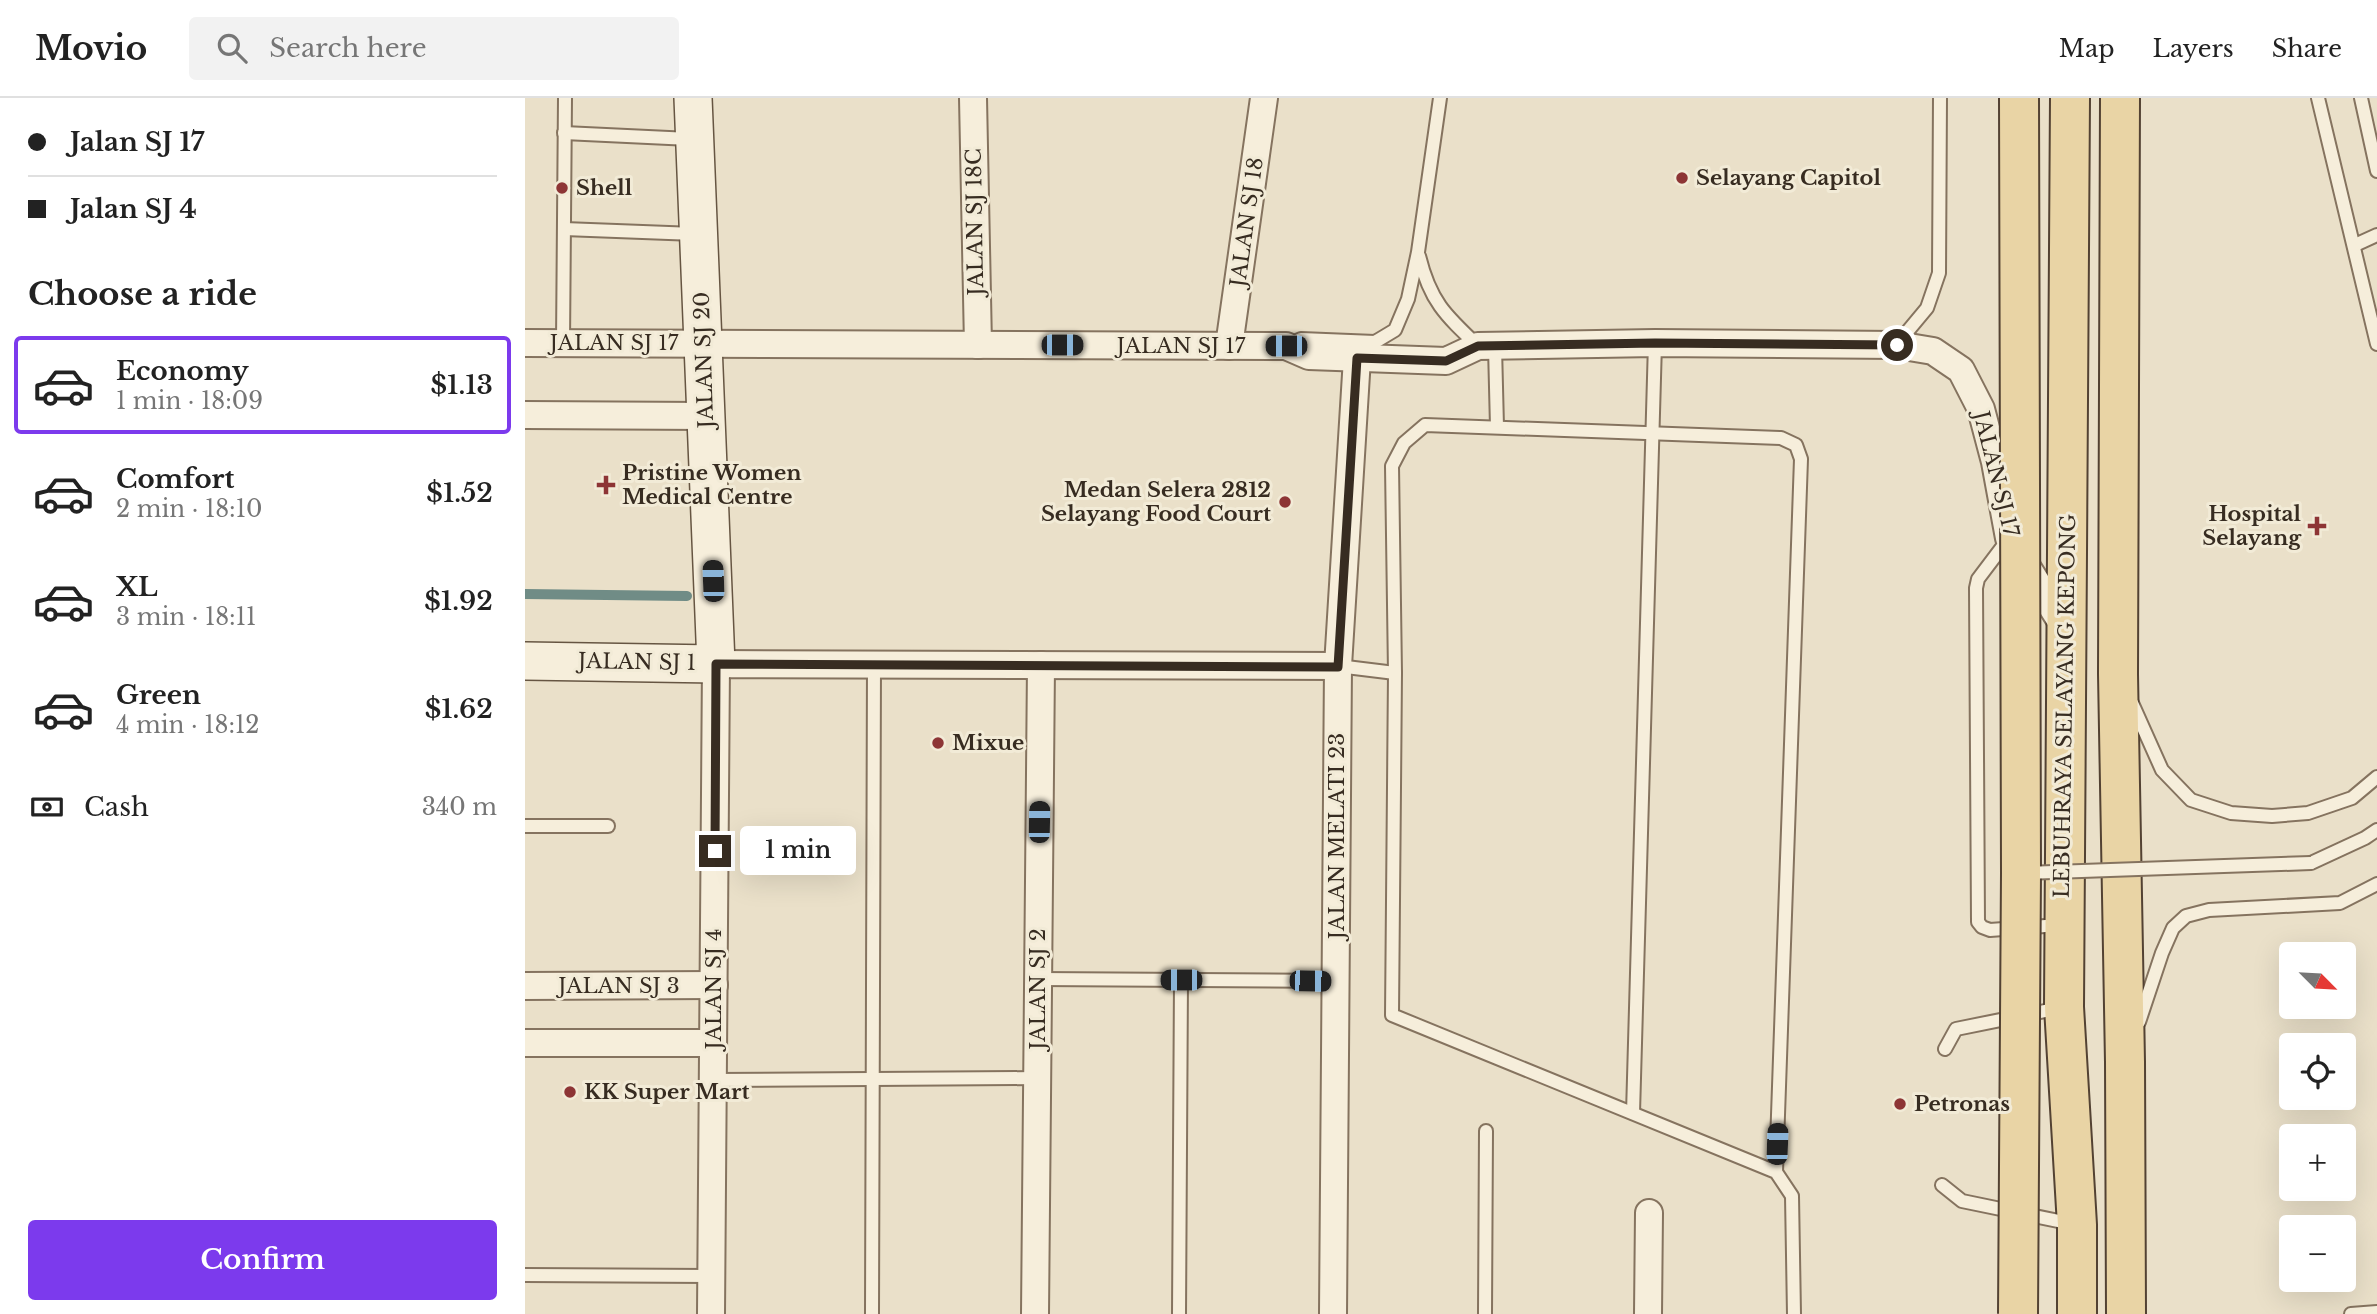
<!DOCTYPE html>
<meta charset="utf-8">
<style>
:root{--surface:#fff;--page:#f2f2f2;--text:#222;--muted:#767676;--line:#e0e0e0;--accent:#7c3aed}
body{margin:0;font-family:"Libre Baskerville",serif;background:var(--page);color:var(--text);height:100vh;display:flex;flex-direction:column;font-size:26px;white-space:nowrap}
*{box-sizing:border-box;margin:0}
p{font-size:23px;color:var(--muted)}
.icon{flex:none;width:38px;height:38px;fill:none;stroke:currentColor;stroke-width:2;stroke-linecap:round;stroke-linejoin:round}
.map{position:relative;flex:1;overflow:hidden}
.drawer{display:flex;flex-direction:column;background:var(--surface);width:525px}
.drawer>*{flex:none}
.top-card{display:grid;align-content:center;height:154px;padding:0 28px;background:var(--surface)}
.needle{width:46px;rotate:114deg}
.buttons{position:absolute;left:1754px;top:844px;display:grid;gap:14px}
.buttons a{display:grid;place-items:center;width:77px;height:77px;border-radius:7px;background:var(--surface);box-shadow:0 7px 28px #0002;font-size:35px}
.end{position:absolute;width:32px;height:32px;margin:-16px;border:9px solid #372c21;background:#fff;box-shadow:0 0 0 4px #fff}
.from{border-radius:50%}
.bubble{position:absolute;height:49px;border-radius:7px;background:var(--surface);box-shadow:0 7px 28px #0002;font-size:23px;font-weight:600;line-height:49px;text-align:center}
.car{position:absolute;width:21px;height:42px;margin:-21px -10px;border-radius:9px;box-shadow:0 0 5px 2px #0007;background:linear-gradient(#222 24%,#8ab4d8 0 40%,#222 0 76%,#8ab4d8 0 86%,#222 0)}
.top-card b{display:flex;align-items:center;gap:24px;height:66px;font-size:26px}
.top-card b+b{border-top:2px solid var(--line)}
.top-card i{width:18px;height:18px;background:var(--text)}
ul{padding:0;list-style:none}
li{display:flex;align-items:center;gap:21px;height:98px;margin:0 14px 10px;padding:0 14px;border:4px solid transparent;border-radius:7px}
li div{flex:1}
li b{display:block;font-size:26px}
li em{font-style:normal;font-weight:600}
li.current{border-color:var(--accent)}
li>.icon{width:63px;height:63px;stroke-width:1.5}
h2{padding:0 28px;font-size:32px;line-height:84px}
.pay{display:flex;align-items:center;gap:18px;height:77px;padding:0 28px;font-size:26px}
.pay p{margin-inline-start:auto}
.cta{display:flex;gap:14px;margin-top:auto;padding:14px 28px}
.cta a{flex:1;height:80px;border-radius:7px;background:var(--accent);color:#fff;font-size:28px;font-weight:600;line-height:80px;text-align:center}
header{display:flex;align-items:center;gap:42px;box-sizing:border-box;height:98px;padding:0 35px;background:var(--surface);border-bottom:2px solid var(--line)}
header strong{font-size:33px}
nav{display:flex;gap:38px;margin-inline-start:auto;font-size:24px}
.search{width:490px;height:63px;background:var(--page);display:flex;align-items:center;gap:18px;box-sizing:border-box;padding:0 24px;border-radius:7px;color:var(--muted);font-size:26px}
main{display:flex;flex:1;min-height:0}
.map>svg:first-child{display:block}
</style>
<header>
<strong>Movio</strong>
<div class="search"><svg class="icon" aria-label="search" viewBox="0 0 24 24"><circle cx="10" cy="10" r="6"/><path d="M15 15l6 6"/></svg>Search here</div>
<nav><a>Map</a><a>Layers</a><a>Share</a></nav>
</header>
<main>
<section class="drawer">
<div class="top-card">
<b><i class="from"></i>Jalan SJ 17</b>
<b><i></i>Jalan SJ 4</b>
</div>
<h2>Choose a ride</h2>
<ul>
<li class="current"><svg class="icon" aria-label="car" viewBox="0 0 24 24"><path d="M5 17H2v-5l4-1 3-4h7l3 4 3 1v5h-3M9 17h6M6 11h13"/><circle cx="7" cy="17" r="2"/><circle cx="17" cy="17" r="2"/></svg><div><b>Economy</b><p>1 min · 18:09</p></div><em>$1.13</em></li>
<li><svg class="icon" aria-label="car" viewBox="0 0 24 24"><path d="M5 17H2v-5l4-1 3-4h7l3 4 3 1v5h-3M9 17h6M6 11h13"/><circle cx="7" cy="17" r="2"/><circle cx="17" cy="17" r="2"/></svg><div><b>Comfort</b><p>2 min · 18:10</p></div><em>$1.52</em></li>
<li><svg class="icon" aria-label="car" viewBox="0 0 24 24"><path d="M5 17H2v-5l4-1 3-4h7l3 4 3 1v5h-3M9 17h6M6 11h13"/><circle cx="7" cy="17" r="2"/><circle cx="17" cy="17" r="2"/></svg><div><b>XL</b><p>3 min · 18:11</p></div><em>$1.92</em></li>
<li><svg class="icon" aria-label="car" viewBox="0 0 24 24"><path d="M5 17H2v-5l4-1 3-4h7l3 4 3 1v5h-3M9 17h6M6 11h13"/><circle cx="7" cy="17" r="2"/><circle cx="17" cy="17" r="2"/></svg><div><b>Green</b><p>4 min · 18:12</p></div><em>$1.62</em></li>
</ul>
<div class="pay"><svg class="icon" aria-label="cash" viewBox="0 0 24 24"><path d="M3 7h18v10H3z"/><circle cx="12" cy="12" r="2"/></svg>Cash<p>340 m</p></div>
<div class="cta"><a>Confirm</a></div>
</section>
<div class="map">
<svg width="1852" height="1216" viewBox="0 0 1852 1216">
<rect width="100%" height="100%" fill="#eae0c9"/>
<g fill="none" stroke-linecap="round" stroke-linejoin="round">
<path stroke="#708c86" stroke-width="10" d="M 0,496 L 162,498"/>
<defs>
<g id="lane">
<path d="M 1793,0 L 1852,246"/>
<path d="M 1836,0 L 1852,73"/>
<path d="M 39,35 L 165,41"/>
<path d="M 39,131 L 170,136"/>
<path d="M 1830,147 L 1852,137"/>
<path d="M 894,158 C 905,203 920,217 953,248"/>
<path d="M 38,245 L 40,0"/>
<path d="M 765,246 L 776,241 L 850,244 L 870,232 L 883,201 L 893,154 L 915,0"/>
<path d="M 1372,246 L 1402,210 L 1414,175 L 1415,0"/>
<path d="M 970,249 L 972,329"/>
<path d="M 1484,440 L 1453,481 L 1451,490 L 1453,824 L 1457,829 L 1465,832 L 1534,827"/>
<path d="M 813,568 L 870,575"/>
<path d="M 1607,605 L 1637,672 L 1666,702 L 1706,715 L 1747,718 L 1783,715 L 1827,700 L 1852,679"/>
<path d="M 0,728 L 83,728"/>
<path d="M 1786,765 L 1840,740 L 1852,732"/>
<path d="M 513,881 L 811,883"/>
<path d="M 1614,924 L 1637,855 L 1648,830 L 1661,818 L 1684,812 L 1815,805 L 1852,786"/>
<path d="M 1420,951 L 1431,931 L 1535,910"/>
<path d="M 188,982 L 512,980"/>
<path d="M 1108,1015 L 1130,245"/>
<path d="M 1251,1074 L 1276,361 L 1271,347 L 1256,340 L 900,327 L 879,345 L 867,368 L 870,575 L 867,917 L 1251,1074 L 1267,1098 L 1269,1216"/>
<path d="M 1417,1087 L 1437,1103 L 1548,1126"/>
<path d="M 0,1177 L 186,1178"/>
<path d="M 347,1216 L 349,566"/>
<path d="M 654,1216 L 656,882"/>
<path d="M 960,1216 L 961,1033"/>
<path d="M 1826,1216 L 1852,1214"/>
</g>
<g id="street">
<path d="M 448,0 L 453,247"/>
<path d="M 0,245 L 761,248 L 784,258 L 921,263 L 953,248 L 1130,245 L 1372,247 L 1408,253 L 1436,272 L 1456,311 L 1470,364 L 1484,440 L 1540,530"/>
<path d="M 704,248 L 739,0"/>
<path d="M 0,317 L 181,318"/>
<path d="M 0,888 L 189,887"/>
<path d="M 0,945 L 188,945"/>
<path d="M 186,1216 L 191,566 L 813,568"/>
<path d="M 510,1216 L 516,567"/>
<path d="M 808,1216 L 813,568 L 832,260"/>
<path d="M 1123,1216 L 1124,1115"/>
</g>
<path id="secondary" d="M 0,563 L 191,566 L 168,0"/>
<g id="primary">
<path d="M 1545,0 L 1539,909 L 1552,1127 L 1552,1216"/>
<path d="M 1595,0 L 1593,576 L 1600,964 L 1601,1216"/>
</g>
</defs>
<use href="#lane" stroke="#85735f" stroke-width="16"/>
<use href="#street" stroke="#85735f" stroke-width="30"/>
<use href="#secondary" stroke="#665542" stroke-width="40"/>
<use href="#primary" stroke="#534233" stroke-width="42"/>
<use href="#lane" stroke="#f6eedb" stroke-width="12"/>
<use href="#street" stroke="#f6eedb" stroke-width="26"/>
<use href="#secondary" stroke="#f6eedb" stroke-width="37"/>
<use href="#primary" stroke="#e9d4a5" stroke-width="38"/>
<defs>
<path id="lane-bridge" d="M 1500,775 L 1786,765"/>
<path id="primary-bridge" d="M 1493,1216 L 1496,775 L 1494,0"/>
</defs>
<use href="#lane-bridge" stroke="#85735f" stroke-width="16" stroke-linecap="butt"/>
<use href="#primary-bridge" stroke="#534233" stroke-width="42" stroke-linecap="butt"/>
<use href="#lane-bridge" stroke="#f6eedb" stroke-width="12"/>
<use href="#primary-bridge" stroke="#e9d4a5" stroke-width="38"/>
</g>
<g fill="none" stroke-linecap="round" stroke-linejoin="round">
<path stroke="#372c21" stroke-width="9" d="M 190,753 L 191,566 L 813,569 L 832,260 L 921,263 L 953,248 L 1130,245 L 1372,247"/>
</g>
<g fill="#8d3535" stroke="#f2ebd7" stroke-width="2.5">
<circle cx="1157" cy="80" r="7"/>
<circle cx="37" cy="90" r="7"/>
<path d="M77.5 376.5h7v7h7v7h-7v7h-7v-7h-7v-7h7z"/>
<circle cx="760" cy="404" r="7"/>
<path d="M1788.5 417.5h7v7h7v7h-7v7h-7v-7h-7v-7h7z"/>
<circle cx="413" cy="645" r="7"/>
<circle cx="45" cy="994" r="7"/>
<circle cx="1375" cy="1006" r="7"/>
</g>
<g text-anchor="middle" stroke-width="6" stroke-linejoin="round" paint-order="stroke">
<g font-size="21" font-weight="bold" fill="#372c21" stroke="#f2ebd7" text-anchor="start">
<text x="1171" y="87">Selayang Capitol</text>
<text x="51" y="97">Shell</text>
<text x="97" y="382">Pristine Women<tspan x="97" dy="24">Medical Centre</tspan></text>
<text x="746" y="399" text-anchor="end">Medan Selera 2812<tspan x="746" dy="24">Selayang Food Court</tspan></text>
<text x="1776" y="423" text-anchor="end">Hospital<tspan x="1776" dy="24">Selayang</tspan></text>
<text x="427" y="652">Mixue</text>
<text x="59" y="1001">KK Super Mart</text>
<text x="1389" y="1013">Petronas</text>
</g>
<g font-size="21" fill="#372c21" stroke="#f2ebd7">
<text transform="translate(450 124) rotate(-91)" y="7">JALAN SJ 18C</text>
<text transform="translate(722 124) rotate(-82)" y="7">JALAN SJ 18</text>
<text x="89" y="252">JALAN SJ 17</text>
<text x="656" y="255">JALAN SJ 17</text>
<text transform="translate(179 262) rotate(-92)" y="7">JALAN SJ 20</text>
<text transform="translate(1471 376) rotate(76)" y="7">JALAN SJ 17</text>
<text transform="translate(112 564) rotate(1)" y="7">JALAN SJ 1</text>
<text transform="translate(1540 608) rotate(-89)" y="7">LEBUHRAYA SELAYANG KEPONG</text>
<text transform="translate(812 738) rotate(-90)" y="7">JALAN MELATI 23</text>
<text x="94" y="895">JALAN SJ 3</text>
<text transform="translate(189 891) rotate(-90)" y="7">JALAN SJ 4</text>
<text transform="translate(513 891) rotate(-90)" y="7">JALAN SJ 2</text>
</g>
</g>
</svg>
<div class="buttons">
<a><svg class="needle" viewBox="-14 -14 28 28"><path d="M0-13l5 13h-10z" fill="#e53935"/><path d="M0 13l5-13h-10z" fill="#767676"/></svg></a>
<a><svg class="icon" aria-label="locate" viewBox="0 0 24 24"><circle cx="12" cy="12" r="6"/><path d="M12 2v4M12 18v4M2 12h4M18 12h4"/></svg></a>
<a>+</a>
<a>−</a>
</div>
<i class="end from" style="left:1372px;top:247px"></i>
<i class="end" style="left:190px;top:753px"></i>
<div class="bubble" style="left:215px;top:728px;width:116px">1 min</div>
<i class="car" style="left:537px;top:247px;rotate:90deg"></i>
<i class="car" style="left:761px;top:248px;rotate:270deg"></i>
<i class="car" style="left:188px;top:483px;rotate:358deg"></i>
<i class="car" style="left:514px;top:724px;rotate:1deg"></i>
<i class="car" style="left:656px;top:882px;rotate:270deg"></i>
<i class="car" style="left:785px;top:883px;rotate:91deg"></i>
<i class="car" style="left:1252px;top:1046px;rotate:2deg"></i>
</div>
</main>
